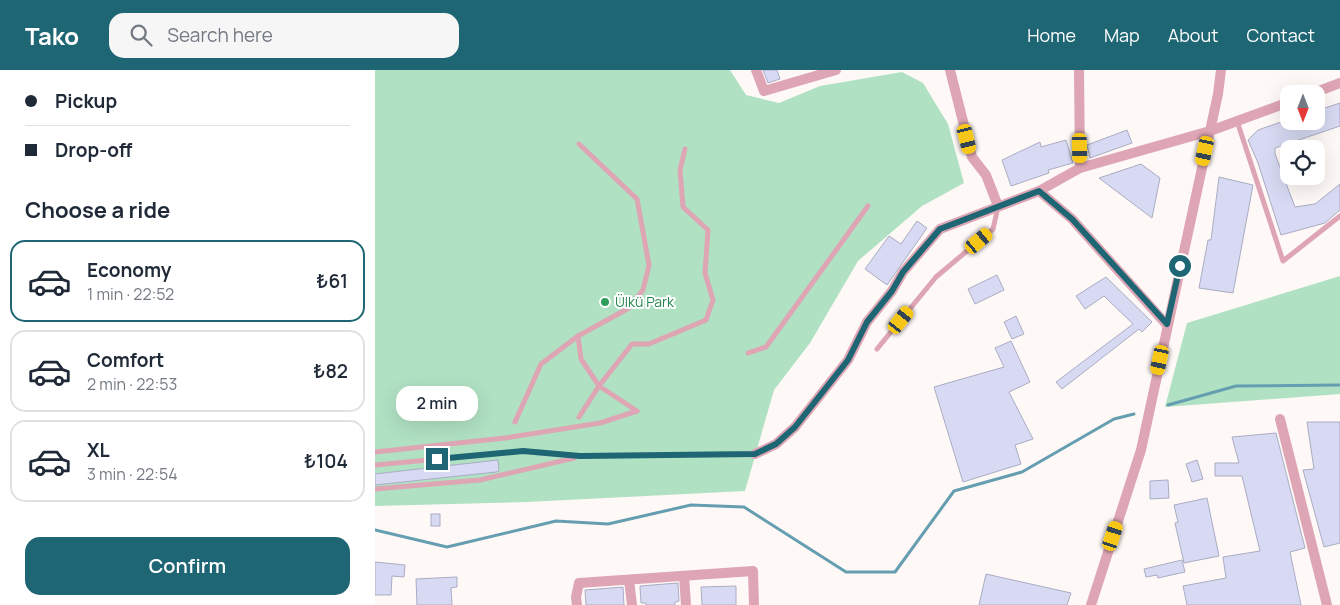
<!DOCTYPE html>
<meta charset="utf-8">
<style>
:root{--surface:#fff;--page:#f6f6f7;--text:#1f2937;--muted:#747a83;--line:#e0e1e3;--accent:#1e6674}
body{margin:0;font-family:Manrope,sans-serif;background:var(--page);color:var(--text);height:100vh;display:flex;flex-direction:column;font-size:19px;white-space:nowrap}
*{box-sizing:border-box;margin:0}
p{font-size:16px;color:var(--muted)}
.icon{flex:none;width:28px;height:28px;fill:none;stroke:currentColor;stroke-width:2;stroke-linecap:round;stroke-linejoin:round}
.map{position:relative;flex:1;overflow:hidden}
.side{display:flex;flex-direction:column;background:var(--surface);width:375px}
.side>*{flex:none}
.top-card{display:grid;align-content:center;height:110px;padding:0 25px;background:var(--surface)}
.needle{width:32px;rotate:180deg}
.fabs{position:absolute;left:905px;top:15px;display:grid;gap:10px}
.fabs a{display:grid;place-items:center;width:45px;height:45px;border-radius:10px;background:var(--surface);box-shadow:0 5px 20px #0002;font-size:25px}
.end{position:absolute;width:22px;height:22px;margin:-11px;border:6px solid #1e6674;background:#fff;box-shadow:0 0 0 2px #fff}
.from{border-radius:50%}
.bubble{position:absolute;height:35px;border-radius:15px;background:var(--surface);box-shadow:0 5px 20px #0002;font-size:16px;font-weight:600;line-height:35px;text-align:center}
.car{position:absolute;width:15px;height:30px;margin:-15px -8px;border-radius:6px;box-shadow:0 0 4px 1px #0007;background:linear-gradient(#f5c518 24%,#345 0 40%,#f5c518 0 76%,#345 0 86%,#f5c518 0)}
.top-card b{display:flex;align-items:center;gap:18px;height:48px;font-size:19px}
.top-card b+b{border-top:1px solid var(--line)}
.top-card i{width:12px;height:12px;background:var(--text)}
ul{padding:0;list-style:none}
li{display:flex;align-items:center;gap:15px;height:82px;margin:0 10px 8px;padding:0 15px;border:2px solid var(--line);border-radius:15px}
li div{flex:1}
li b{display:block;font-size:19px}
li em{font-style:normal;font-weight:600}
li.selected{border-color:var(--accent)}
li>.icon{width:45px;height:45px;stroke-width:1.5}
h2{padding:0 25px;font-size:22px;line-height:60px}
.primary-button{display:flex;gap:10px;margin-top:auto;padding:10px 25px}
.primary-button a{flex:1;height:58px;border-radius:15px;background:var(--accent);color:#fff;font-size:20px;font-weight:600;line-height:58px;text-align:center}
header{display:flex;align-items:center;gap:30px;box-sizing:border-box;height:70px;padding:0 25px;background:var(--accent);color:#fff}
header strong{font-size:24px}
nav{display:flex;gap:28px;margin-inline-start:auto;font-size:18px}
.search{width:350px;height:45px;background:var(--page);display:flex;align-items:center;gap:12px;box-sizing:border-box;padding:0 18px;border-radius:15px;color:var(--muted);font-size:19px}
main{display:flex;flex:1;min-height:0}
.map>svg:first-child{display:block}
</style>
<header>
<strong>Tako</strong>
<div class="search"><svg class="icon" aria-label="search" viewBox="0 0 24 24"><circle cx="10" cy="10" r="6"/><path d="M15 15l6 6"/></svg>Search here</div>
<nav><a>Home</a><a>Map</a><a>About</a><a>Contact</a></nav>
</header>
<main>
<section class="side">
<div class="top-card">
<b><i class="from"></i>Pickup</b>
<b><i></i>Drop-off</b>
</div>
<h2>Choose a ride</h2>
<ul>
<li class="selected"><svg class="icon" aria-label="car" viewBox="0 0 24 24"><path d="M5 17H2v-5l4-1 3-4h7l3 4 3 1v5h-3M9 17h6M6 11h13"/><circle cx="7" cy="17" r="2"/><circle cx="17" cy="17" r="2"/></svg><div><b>Economy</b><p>1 min · 22:52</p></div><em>₺61</em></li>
<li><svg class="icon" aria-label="car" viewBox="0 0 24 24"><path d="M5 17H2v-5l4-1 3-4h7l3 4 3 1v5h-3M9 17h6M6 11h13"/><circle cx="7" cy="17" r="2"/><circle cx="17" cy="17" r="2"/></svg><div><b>Comfort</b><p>2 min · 22:53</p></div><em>₺82</em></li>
<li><svg class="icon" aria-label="car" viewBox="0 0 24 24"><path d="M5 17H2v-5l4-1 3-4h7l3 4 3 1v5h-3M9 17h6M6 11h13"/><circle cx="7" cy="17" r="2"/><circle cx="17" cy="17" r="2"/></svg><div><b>XL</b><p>3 min · 22:54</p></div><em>₺104</em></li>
</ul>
<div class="primary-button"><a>Confirm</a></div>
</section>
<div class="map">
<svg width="965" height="535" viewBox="0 0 965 535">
<rect width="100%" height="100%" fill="#fef8f6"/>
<g fill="#b0e1c3">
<path d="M 0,0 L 355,0 L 371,25 L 404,33 L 445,16 L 527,2 L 548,13 L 573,54 L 589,113 L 547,136 L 483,191 L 435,273 L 399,320 L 370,421 L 152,432 L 0,436 Z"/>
<path d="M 965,206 L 965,324 L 790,337 L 812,253 Z"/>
</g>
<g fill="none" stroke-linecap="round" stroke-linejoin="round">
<g stroke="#659eb1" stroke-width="3">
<path d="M 793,335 L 861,316 L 965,315"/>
<path d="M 0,460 L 72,477 L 181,451 L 233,454 L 316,435 L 369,437 L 471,502 L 520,502 L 579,421 L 647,402 L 739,349 L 759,344"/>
</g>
</g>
<g fill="#d7daf2" stroke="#aaacc3">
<path d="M 388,0 L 402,0 L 405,9 L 393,13 Z"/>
<path d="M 965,33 L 965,56 L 900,78 L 900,84 L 920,137 L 940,134 L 965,114 L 965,140 L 950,153 L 906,165 L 883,93 L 873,70 L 883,60 L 909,51 L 941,51 L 941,41 Z"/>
<path d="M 752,60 L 757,73 L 715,88 L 712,75 Z"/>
<path d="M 691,70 L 698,93 L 673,100 L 674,103 L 636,116 L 627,90 L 665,72 L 666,77 Z"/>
<path d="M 766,94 L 785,108 L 777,148 L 724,108 Z"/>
<path d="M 844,107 L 878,115 L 858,223 L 824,218 L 833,170 L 836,170 Z"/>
<path d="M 542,151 L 552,158 L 512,215 L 490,199 L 514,166 L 526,174 Z"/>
<path d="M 622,205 L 629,220 L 600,234 L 593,219 Z"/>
<path d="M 731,207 L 777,252 L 767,262 L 764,259 L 687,319 L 681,312 L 758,254 L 729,226 L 710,239 L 701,226 Z"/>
<path d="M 641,246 L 649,264 L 637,269 L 629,252 Z"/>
<path d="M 636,271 L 655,312 L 634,322 L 658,369 L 640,375 L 646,394 L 588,412 L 559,317 L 629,297 L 620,278 Z"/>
<path d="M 932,352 L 965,352 L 965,473 L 949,477 L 928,400 L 939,399 Z"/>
<path d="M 901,363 L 930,478 L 915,482 L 926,535 L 812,535 L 808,516 L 851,508 L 848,487 L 885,481 L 867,406 L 840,406 L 840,393 L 864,393 L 857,367 Z"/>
<path d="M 123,390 L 124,401 L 121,402 L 0,415 L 0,404 Z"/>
<path d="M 822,390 L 828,409 L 817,412 L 811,394 Z"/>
<path d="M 793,410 L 794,428 L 775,429 L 775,411 Z"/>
<path d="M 832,428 L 844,486 L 809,493 L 800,453 L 803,452 L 799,435 Z"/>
<rect x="56" y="444" width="9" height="12"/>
<path d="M 807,490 L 810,502 L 783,508 L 782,505 L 771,507 L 769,499 Z"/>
<path d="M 0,492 L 30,495 L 29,507 L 17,506 L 16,525 L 0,525 Z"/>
<path d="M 611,504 L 696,523 L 692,535 L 604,535 Z"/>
<path d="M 82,507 L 82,517 L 76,518 L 77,535 L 42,535 L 41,509 Z"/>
<path d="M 303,513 L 304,531 L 300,532 L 300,535 L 271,535 L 271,533 L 266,533 L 265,516 Z"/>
<path d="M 361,516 L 361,535 L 327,535 L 326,517 Z"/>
<path d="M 248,517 L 249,535 L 211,535 L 210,520 Z"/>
</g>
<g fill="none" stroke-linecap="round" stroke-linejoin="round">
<g stroke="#dea5b4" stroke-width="5">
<path d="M 862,51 L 908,191 L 965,146"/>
<path d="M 203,266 L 206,289 L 224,316 L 262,341"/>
<path d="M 502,279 L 561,207 L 618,159 L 623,137"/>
<path d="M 373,283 L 391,277 L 493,136"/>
<path d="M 204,347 L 224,316 L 257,274 L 274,274 L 331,250 L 338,230 L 330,203 L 333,160 L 308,137 L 305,100 L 310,79"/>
<path d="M 140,352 L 166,294 L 203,266 L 254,238 L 268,220 L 274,195 L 262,129 L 204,74"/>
<path d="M 0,382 L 130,368 L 225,353 L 262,341"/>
<path d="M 0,395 L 148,381 L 205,386 L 380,384"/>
<path d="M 0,419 L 105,410 L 199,388"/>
</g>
<g stroke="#dea5b4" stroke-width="10">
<path d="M 381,0 L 389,21 L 461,0"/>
<path d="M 575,0 L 597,87 L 611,105 L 623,136"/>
<path d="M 704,0 L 705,98"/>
<path d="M 936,24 L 965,13"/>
<path d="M 664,121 L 697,149 L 792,255"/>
<path d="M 905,349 L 952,535"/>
<path d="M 380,384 L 401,374 L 420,357 L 473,290 L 492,252 L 517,221 L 528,202 L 565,159 L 664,121 L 705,98 L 835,61 L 914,32"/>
<path d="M 309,506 L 311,535"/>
<path d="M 254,510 L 257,535"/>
<path d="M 202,535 L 201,527 L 204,513 L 378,501 L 379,535"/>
<path d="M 716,535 L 766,380 L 843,24 L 846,0"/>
</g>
</g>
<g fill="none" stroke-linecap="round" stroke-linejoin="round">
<path stroke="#1e6674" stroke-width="6" d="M 62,389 L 148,381 L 205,386 L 380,384 L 401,374 L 420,357 L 473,290 L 492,252 L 517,221 L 528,202 L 565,159 L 664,121 L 697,149 L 792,254 L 805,196"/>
</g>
<circle fill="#2e9e5b" stroke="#fff" stroke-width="2" cx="230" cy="232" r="5"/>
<g text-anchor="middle" stroke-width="4" stroke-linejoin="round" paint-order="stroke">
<g font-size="14" fill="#27864d" stroke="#fff" text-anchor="start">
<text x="240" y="237">Ülkü Park</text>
</g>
</g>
</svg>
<div class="fabs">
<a><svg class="needle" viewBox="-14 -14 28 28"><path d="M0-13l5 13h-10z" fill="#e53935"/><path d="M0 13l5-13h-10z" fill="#747a83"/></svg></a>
<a><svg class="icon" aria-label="locate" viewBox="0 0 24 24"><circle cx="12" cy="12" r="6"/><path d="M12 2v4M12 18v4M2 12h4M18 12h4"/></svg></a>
</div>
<i class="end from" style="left:805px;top:196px"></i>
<i class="end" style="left:62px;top:389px"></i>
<div class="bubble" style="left:21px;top:316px;width:82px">2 min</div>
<i class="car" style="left:592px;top:69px;rotate:166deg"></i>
<i class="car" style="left:705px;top:78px;rotate:179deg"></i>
<i class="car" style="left:830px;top:81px;rotate:192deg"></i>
<i class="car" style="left:604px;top:171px;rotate:50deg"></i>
<i class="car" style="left:526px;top:250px;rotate:39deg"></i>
<i class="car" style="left:785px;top:290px;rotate:192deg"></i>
<i class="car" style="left:738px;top:466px;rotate:18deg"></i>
</div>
</main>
